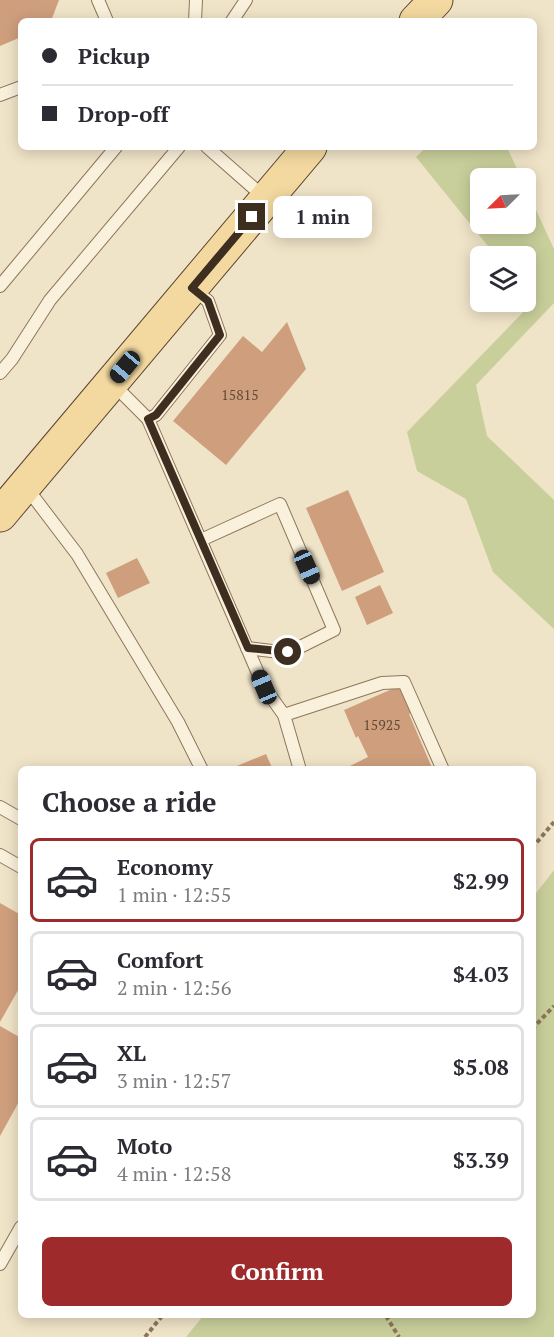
<!DOCTYPE html>
<meta charset="utf-8">
<style>
:root{--surface:#fff;--page:#f7f7f7;--text:#2b2b33;--muted:#7c7c81;--line:#e1e1e2;--accent:#9e2a2b}
body{margin:0;font-family:"PT Serif",serif;background:var(--page);color:var(--text);height:100vh;display:flex;flex-direction:column;font-size:22px;white-space:nowrap}
*{box-sizing:border-box;margin:0}
p{font-size:20px;color:var(--muted)}
.icon{flex:none;width:33px;height:33px;fill:none;stroke:currentColor;stroke-width:2;stroke-linecap:round;stroke-linejoin:round}
.map{position:relative;flex:1;overflow:hidden}
.sheet{position:absolute;left:18px;top:766px;width:518px;height:552px;display:flex;flex-direction:column;background:var(--surface);border-radius:9px;box-shadow:0 3px 15px #0003}
.sheet>*{flex:none}
.top-card{position:absolute;left:18px;top:18px;width:519px;height:132px;border-radius:9px;box-shadow:0 3px 15px #0003;display:grid;align-content:center;height:132px;padding:0 24px;background:var(--surface)}
.needle{width:39px;rotate:246deg}
.tools{position:absolute;left:470px;top:168px;display:grid;gap:12px}
.tools a{display:grid;place-items:center;width:66px;height:66px;border-radius:9px;background:var(--surface);box-shadow:0 3px 15px #0003;font-size:30px}
.end{position:absolute;width:27px;height:27px;margin:-14px;border:8px solid #3d2e20;background:#fff;box-shadow:0 0 0 3px #fff}
.from{border-radius:50%}
.bubble{position:absolute;height:42px;border-radius:9px;background:var(--surface);box-shadow:0 3px 15px #0003;font-size:20px;font-weight:700;line-height:42px;text-align:center}
.car{position:absolute;width:18px;height:36px;margin:-18px -9px;border-radius:8px;box-shadow:0 0 4px 2px #0007;background:linear-gradient(#222 24%,#8ab4d8 0 40%,#222 0 76%,#8ab4d8 0 86%,#222 0)}
.top-card b{display:flex;align-items:center;gap:21px;height:57px;font-size:22px}
.top-card b+b{border-top:2px solid var(--line)}
.top-card i{width:15px;height:15px;background:var(--text)}
ul{padding:0;list-style:none}
li{display:flex;align-items:center;gap:18px;height:84px;margin:0 12px 9px;padding:0 12px;border:3px solid var(--line);border-radius:9px}
li div{flex:1}
li b{display:block;font-size:22px}
li em{font-style:normal;font-weight:700}
li.current{border-color:var(--accent)}
li>.icon{width:54px;height:54px;stroke-width:1.5}
h2{padding:0 24px;font-size:27px;line-height:72px}
.action{display:flex;gap:12px;margin-top:auto;padding:12px 24px}
.action a{flex:1;height:69px;border-radius:9px;background:var(--accent);color:#fff;font-size:24px;font-weight:700;line-height:69px;text-align:center}
.map>svg:first-child{display:block}
</style>
<div class="map">
<svg width="554" height="1337" viewBox="0 0 554 1337">
<rect width="100%" height="100%" fill="#f0e4c8"/>
<g fill="#c9cf9b">
<path d="M 426,147 L 507,147 L 521,178 L 480,178 L 480,224 L 525,224 L 525,186 L 554,249 L 554,303 L 476,385 L 487,436 L 554,500 L 554,629 L 493,572 L 466,499 L 417,471 L 407,432 L 533,302 L 525,292 L 525,256 L 496,256 L 416,157 Z"/>
<path d="M 554,870 L 554,1337 L 186,1337 L 203,1316 L 532,1316 L 533,897 Z"/>
</g>
<g fill="#cf9f7d">
<path d="M 0,0 L 59,0 L 51,21 L 21,21 L 21,37 L 0,46 Z"/>
<path d="M 287,322 L 306,369 L 226,465 L 173,421 L 243,336 L 262,352 Z"/>
<path d="M 348,490 L 384,572 L 342,591 L 306,508 Z"/>
<path d="M 137,558 L 150,583 L 118,598 L 106,573 Z"/>
<path d="M 380,585 L 393,613 L 367,625 L 355,597 Z"/>
<path d="M 399,686 L 411,713 L 409,714 L 433,770 L 342,770 L 368,757 L 358,736 L 356,738 L 344,710 Z"/>
<path d="M 266,754 L 273,770 L 233,770 L 232,768 Z"/>
<path d="M 0,903 L 21,915 L 21,985 L 0,1022 Z"/>
<path d="M 0,1026 L 21,1038 L 21,1098 L 0,1136 Z"/>
</g>
<g fill="none" stroke-linecap="round" stroke-linejoin="round">
<defs>
<g id="lane">
<path d="M 98,0 L 107,21"/>
<path d="M 195,21 L 196,0"/>
<path d="M 232,21 L 246,0"/>
<path d="M 0,95 L 21,87"/>
<path d="M 207,147 L 265,198"/>
<path d="M 0,286 L 116,147"/>
<path d="M 0,373 L 12,359 L 50,300 L 179,147"/>
<path d="M 112,383 L 148,419 L 264,687 L 284,715 L 300,770"/>
<path d="M 148,419 L 156,415 L 220,335 L 208,301 L 193,289"/>
<path d="M 26,487 L 77,554 L 178,722 L 202,770"/>
<path d="M 201,540 L 280,504 L 334,630 L 288,653 L 247,648"/>
<path d="M 284,715 L 382,683 L 404,682 L 443,770"/>
<path d="M 0,807 L 21,819"/>
<path d="M 0,855 L 21,867"/>
<path d="M 0,1264 L 21,1227"/>
</g>
<g id="primary">
<path d="M 416,21 L 436,0"/>
<path d="M 0,515 L 310,147"/>
</g>
</defs>
<use href="#lane" stroke="#8d765c" stroke-width="14"/>
<use href="#primary" stroke="#5b4430" stroke-width="35"/>
<g stroke="#8d765c" stroke-width="4" stroke-dasharray="4.5 3" stroke-linecap="butt">
<path d="M 532,848 L 554,822"/>
<path d="M 532,1029 L 554,1006"/>
<path d="M 386,1316 L 399,1337"/>
<path d="M 145,1337 L 162,1316"/>
</g>
<use href="#lane" stroke="#faf1dc" stroke-width="12"/>
<use href="#primary" stroke="#f3d9a0" stroke-width="33"/>
</g>
<g fill="none" stroke-linecap="round" stroke-linejoin="round">
<path stroke="#3d2e20" stroke-width="8" d="M 252,217 L 192,288 L 208,301 L 220,335 L 156,415 L 148,419 L 248,648 L 288,652"/>
</g>
<g text-anchor="middle" stroke-width="4.5" stroke-linejoin="round" paint-order="stroke">
<g font-size="14" fill="#624a37">
<text x="240" y="400">15815</text>
<text x="382" y="730">15925</text>
</g>
</g>
</svg>
<div class="tools">
<a><svg class="needle" viewBox="-14 -14 28 28"><path d="M0-13l5 13h-10z" fill="#e53935"/><path d="M0 13l5-13h-10z" fill="#7c7c81"/></svg></a>
<a><svg class="icon" aria-label="layers" viewBox="0 0 24 24"><path d="M12 4l9 5-9 5-9-5zM3 14l9 5 9-5"/></svg></a>
</div>
<i class="end from" style="left:288px;top:652px"></i>
<i class="end" style="left:252px;top:217px"></i>
<div class="bubble" style="left:273px;top:196px;width:99px">1 min</div>
<i class="car" style="left:125px;top:367px;rotate:220deg"></i>
<i class="car" style="left:307px;top:567px;rotate:156deg"></i>
<i class="car" style="left:264px;top:687px;rotate:337deg"></i>
<div class="top-card">
<b><i class="from"></i>Pickup</b>
<b><i></i>Drop-off</b>
</div>
<section class="sheet">
<h2>Choose a ride</h2>
<ul>
<li class="current"><svg class="icon" aria-label="car" viewBox="0 0 24 24"><path d="M5 17H2v-5l4-1 3-4h7l3 4 3 1v5h-3M9 17h6M6 11h13"/><circle cx="7" cy="17" r="2"/><circle cx="17" cy="17" r="2"/></svg><div><b>Economy</b><p>1 min · 12:55</p></div><em>$2.99</em></li>
<li><svg class="icon" aria-label="car" viewBox="0 0 24 24"><path d="M5 17H2v-5l4-1 3-4h7l3 4 3 1v5h-3M9 17h6M6 11h13"/><circle cx="7" cy="17" r="2"/><circle cx="17" cy="17" r="2"/></svg><div><b>Comfort</b><p>2 min · 12:56</p></div><em>$4.03</em></li>
<li><svg class="icon" aria-label="car" viewBox="0 0 24 24"><path d="M5 17H2v-5l4-1 3-4h7l3 4 3 1v5h-3M9 17h6M6 11h13"/><circle cx="7" cy="17" r="2"/><circle cx="17" cy="17" r="2"/></svg><div><b>XL</b><p>3 min · 12:57</p></div><em>$5.08</em></li>
<li><svg class="icon" aria-label="car" viewBox="0 0 24 24"><path d="M5 17H2v-5l4-1 3-4h7l3 4 3 1v5h-3M9 17h6M6 11h13"/><circle cx="7" cy="17" r="2"/><circle cx="17" cy="17" r="2"/></svg><div><b>Moto</b><p>4 min · 12:58</p></div><em>$3.39</em></li>
</ul>
<div class="action"><a>Confirm</a></div>
</section>
</div>
